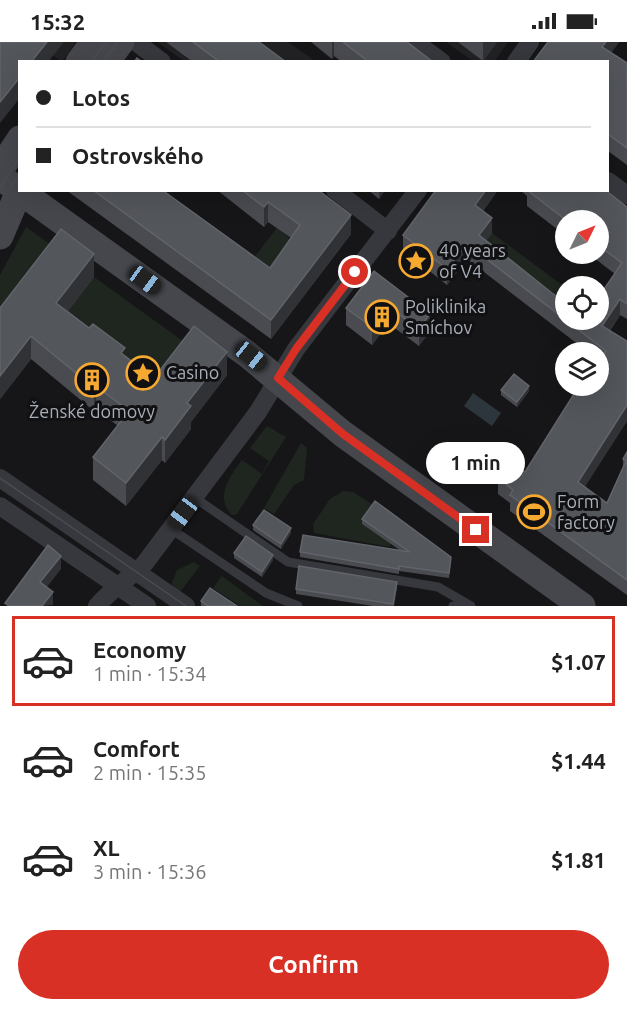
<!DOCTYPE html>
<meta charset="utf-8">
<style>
:root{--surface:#fff;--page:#f6f6f6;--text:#222;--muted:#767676;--line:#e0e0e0;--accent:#d93025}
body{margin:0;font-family:Ubuntu,sans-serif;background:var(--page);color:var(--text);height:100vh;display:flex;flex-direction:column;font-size:22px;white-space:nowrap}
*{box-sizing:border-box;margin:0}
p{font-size:20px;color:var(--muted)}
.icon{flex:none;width:33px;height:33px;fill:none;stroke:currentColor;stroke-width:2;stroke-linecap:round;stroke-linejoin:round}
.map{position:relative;height:564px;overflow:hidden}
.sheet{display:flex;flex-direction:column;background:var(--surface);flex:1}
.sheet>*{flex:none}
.top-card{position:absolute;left:18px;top:18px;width:591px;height:132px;border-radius:0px;box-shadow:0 6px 24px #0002;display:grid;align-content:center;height:132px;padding:0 18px;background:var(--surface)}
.needle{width:39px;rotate:47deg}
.buttons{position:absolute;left:555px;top:168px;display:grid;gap:12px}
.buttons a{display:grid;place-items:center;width:54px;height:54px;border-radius:50%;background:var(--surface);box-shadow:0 6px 24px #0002;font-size:30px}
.end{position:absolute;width:27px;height:27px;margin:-14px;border:8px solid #d93025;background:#fff;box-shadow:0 0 0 3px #fff}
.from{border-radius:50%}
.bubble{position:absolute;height:42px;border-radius:21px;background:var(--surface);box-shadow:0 6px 24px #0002;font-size:20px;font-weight:700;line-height:42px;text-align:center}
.car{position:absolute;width:18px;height:36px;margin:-18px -9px;border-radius:8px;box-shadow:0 0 4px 2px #0007;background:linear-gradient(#222 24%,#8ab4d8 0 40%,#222 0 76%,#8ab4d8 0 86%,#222 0)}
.top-card b{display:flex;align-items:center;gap:21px;height:57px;font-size:22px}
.top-card b+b{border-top:2px solid var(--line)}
.top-card i{width:15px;height:15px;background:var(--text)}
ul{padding:10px 0 0;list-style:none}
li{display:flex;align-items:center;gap:18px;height:90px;margin:0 12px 9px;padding:0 6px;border:3px solid transparent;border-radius:0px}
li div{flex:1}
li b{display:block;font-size:22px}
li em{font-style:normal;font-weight:700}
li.current{border-color:var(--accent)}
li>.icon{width:54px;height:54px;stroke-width:1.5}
.button{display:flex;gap:12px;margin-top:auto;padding:12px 18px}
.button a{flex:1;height:69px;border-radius:36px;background:var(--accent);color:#fff;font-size:24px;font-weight:700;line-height:69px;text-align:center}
.status{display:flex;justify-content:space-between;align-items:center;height:42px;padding:0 30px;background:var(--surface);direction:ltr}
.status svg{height:16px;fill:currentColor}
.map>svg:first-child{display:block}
</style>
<div class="status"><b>15:32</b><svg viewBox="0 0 49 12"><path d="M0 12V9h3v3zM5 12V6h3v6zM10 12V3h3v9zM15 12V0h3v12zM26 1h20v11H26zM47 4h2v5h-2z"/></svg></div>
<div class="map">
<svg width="627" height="564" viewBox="0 0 627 564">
<rect width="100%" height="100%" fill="#161618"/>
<g fill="#222225">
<path d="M 36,0 L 76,0 L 62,20 Z"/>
<path d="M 157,0 L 288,0 L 315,19 L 184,19 Z"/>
<path d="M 446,0 L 508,0 L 494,20 L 473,19 Z"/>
</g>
<g fill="#1e261f">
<path d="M 26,185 L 61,210 L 0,289 L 0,233 Z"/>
<path d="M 277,186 L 291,198 L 276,230 L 255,214 Z"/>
<path d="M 492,191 L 565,245 L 553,265 L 479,208 Z"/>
<path d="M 94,235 L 194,307 L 154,359 L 57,284 Z"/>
<path d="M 267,384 L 286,395 L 237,472 L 232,473 C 214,455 230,434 242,418 L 262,432 L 269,419 L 250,406 Z"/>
<path d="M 301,401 L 307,406 L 304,438 L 294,443 L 274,472 L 264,466 Z"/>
<path d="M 343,449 L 353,450 L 375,464 L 362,482 L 391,502 L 390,505 L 314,491 L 313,482 L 330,457 Z"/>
<path d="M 194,520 L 200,524 L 180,550 L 175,549 L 172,541 L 177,528 Z"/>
<path d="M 222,534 L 263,564 L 240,564 L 213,546 Z"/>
</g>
<path fill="#2c363c" d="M 473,351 L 501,371 L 492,384 L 464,364 Z"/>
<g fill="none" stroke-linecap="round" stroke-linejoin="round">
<g stroke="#37383d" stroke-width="9">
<path d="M 195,456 L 288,520 L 438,545 L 471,564"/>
<path d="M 171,487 L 266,551 L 298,564"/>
<path d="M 453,564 L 469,564"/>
</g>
<g stroke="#37383d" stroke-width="18">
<path d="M 136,0 L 162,20"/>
<path d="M 415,0 L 442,20"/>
<path d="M 516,20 L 530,0"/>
<path d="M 608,139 L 627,153"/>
<path d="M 335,148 L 388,189"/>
<path d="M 0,436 L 186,564"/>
<path d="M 0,464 L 147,564"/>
<path d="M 97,564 C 111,547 129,537 145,521 L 258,370 L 296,307 L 418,148"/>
</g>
<g stroke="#45474d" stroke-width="27">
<path d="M 79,20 L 94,0"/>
<path d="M 106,20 L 121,0"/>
<path d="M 0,128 L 20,97"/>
<path d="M 0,135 L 247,312 L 343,392 L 582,564"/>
<path d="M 0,194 L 20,147"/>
</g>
<g stroke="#4a4c52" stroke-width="1.5">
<path d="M 91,20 L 106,0"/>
<path d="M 103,20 L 118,0"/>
<path d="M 12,144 L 20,131"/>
<path d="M 0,146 L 20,114"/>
<path d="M 0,436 L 186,564"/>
</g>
</g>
<g fill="#494b50">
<path d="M 166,0 L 259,0 L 286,20 L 193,20 Z"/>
<path d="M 311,0 L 407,0 L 433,20 L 342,20 L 334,14 L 332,17 Z"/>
<path d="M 458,0 L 497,0 L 483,19 Z"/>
<path d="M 548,0 L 619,0 L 611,11 L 627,21 L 627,123 L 608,109 L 608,20 Z"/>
<path d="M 66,148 L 162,148 L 270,226 L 291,196 L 268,180 L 264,185 L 217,148 L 318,148 L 351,192 L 271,297 Z"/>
<path d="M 368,148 L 385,148 L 379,157 Z"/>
<path d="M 436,148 L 498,148 L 483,169 L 492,191 L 486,199 L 566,278 L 598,278 L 615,232 L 589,212 L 598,212 L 598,178 L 566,178 L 566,194 L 527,164 L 527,154 L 520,148 L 605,148 L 627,165 L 627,277 L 620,273 L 610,289 L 627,299 L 627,379 L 584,445 L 607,461 L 623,426 L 623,417 L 627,410 L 627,553 L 510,469 L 510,461 L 498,452 L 498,436 L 525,430 L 598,344 L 598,310 L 588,310 L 467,217 L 447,243 L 403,208 L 403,193 Z"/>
<path d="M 374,229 L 430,289 L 419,304 L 392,284 L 391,286 L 387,283 L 372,303 L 346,283 L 346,266 Z"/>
<path d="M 94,235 L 68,269 L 154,336 L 227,333 L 191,380 L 191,387 L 165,421 L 162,418 L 126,464 L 93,438 L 93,415 L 118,384 L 96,367 L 94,369 L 31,317 L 0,357 L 0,266 Z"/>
<path d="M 501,348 L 529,349 L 517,365 L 501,353 Z"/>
<path d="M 362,477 L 451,519 L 449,536 L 399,529 L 399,532 L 300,515 L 300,510 L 401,509 L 362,482 Z"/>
<path d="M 253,483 L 291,491 L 281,507 L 253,488 Z"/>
<path d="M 234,511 L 273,518 L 262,535 L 234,516 Z"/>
<path d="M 397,545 L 394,564 L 373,564 L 296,552 L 296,547 Z"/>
<path d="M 201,559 L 237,564 L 201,564 Z"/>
</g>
<g fill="#303235">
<path d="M 47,0 L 64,0 L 48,20 L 31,20 Z"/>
<path d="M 332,0 L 334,0 L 334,14 L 332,17 Z"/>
<path d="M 483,0 L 497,0 L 483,19 Z"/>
<path d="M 606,0 L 619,0 L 604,20 L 602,5 Z"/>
<path d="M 20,35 L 20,56 L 0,81 L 0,60 Z"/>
<path d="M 379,148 L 385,148 L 379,157 Z"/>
<path d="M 486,148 L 498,148 L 475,179 L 475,163 Z"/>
<path d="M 268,160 L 268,180 L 264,185 L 264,165 Z"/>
<path d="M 351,173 L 351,192 L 271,297 L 271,278 Z"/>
<path d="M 492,176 L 492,191 L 479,208 L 479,193 Z"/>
<path d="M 467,202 L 467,217 L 447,243 L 447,227 Z"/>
<path d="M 94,212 L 94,235 L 56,284 L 56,261 Z"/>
<path d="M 620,257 L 620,273 L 602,300 L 602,284 Z"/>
<path d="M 387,266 L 387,283 L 372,303 L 372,285 Z"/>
<path d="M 392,267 L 392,284 L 391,286 L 391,269 Z"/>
<path d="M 430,272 L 430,289 L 419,304 L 419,287 Z"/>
<path d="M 31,294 L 31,317 L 0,357 L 0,334 Z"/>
<path d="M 227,310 L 227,333 L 191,380 L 191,387 L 165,421 L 165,398 L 187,361 Z"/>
<path d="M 96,344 L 96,367 L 94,369 L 94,346 Z"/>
<path d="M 529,344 L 529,349 L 517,365 L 517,360 Z"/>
<path d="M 627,363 L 627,379 L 578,456 L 578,440 Z"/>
<path d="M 162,395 L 162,418 L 126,464 L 126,441 Z"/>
<path d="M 291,486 L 291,491 L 281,507 L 281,502 Z"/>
<path d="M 273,513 L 273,518 L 262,535 L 262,530 Z"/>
<path d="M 61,514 L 61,527 L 40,554 L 40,540 Z"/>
<path d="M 53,550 L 53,563 L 42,564 Z"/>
</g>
<g fill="#53565b" stroke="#61646a" stroke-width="1.5">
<path d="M 0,0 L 47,0 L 31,20 L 20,20 L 20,35 L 0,60 Z"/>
<path d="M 193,0 L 259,0 L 286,20 L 220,20 Z"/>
<path d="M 343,0 L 407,0 L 433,20 L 369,20 Z"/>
<path d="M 548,0 L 606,0 L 602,5 L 627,21 L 627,106 L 608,92 L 608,20 L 533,20 Z"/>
<path d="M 137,16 L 142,20 L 134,20 Z"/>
<path d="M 93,148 L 162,148 L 270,226 L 300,183 L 268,160 L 264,165 L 242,148 L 318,148 L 351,173 L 271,278 Z"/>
<path d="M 436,148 L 486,148 L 475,163 L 492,176 L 479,193 L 552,251 L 566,261 L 566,278 L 598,278 L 598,256 L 622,221 L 598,203 L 598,178 L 566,178 L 527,148 L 605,148 L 627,165 L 627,262 L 620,257 L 602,284 L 627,299 L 627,363 L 578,440 L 607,461 L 626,419 L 623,417 L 627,410 L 627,538 L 510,453 L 513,448 L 498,436 L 510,419 L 525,430 L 579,344 L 598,344 L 598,317 L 606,309 L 467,202 L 447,227 L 403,193 Z"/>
<path d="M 61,187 L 94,212 L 56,261 L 89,286 L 93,282 L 125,306 L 121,311 L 154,336 L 194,284 L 227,310 L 187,361 L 191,364 L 165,398 L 162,395 L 126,441 L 93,415 L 129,369 L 96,344 L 94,346 L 31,294 L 0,334 L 0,266 Z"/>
<path d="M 374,229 L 430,272 L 419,287 L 392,267 L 391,269 L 387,266 L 372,285 L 346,266 Z"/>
<path d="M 514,332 L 529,344 L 517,360 L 501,348 Z"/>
<path d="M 375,459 L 451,515 L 449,531 L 399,524 L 399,527 L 300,510 L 303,493 L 410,510 L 362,477 Z"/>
<path d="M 264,468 L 291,486 L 281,502 L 253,483 Z"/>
<path d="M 246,494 L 273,513 L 262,530 L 234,511 Z"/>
<path d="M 48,503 L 61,514 L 40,540 L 53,550 L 42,564 L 9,564 L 5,561 Z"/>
<path d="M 299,524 L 397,540 L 393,562 L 296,547 Z"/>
<path d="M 210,546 L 237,564 L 208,564 L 201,559 Z"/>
</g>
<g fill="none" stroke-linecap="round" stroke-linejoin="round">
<path stroke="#d93025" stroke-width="8" d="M 355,230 L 296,307 L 278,336 L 343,392 L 476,488"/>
</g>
<defs>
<symbol id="sight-ring" viewBox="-11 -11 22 22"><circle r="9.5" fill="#111113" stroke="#f5a931" stroke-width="1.5"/><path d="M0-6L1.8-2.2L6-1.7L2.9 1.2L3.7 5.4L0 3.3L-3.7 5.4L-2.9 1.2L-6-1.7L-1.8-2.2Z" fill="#f5a931"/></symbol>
<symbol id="building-ring" viewBox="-11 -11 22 22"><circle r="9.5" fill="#111113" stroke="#f5a931" stroke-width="1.5"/><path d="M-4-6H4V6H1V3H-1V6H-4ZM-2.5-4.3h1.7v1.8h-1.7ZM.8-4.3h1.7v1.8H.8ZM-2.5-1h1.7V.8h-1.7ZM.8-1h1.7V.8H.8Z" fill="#f5a931"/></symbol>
<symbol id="stadium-ring" viewBox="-11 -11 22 22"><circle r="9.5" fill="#111113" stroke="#f5a931" stroke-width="1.5"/><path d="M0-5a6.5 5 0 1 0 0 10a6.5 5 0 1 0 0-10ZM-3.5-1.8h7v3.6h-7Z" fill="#f5a931"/></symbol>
</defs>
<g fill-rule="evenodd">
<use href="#sight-ring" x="397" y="200" width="38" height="38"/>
<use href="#building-ring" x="363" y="256" width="38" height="38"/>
<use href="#sight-ring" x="124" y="312" width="38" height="38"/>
<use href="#building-ring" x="73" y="319" width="38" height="38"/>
<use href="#stadium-ring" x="515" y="451" width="38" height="38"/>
</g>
<g text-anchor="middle" stroke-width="6" stroke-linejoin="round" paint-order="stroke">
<g font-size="18" fill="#a8aeb8" stroke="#111113" text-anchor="start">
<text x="439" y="215">40 years<tspan x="439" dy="21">of V4</tspan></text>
<text x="405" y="271">Poliklinika<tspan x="405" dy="21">Smíchov</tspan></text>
<text x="166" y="337">Casino</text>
<text x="92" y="376" text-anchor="middle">Ženské domovy</text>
<text x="557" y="466">Form<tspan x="557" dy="21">factory</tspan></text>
</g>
</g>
</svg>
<div class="buttons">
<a><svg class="needle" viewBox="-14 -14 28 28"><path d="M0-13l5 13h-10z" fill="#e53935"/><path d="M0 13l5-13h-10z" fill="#767676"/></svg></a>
<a><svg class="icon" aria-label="locate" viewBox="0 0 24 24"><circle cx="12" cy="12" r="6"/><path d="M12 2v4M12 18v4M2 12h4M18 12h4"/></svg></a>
<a><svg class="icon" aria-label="layers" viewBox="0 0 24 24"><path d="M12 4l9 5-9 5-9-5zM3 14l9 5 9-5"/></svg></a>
</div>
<i class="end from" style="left:355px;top:230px"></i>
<i class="end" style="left:476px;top:488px"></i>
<div class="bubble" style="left:426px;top:400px;width:99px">1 min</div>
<i class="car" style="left:145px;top:238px;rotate:126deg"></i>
<i class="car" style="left:251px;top:314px;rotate:129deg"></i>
<i class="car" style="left:183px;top:471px;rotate:217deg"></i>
<div class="top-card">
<b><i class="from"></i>Lotos</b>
<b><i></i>Ostrovského</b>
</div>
</div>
<section class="sheet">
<ul>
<li class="current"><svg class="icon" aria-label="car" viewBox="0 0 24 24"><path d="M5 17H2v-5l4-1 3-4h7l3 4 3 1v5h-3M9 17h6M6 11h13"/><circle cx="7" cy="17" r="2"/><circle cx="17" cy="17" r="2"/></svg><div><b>Economy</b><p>1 min · 15:34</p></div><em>$1.07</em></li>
<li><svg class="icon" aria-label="car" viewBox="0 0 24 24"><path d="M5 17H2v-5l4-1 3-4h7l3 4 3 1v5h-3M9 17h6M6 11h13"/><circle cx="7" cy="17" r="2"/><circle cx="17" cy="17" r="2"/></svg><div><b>Comfort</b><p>2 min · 15:35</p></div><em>$1.44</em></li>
<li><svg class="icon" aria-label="car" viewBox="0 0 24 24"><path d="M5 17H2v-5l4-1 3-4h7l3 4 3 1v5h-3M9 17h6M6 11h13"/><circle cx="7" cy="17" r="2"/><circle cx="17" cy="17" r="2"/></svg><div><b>XL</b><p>3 min · 15:36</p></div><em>$1.81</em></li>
</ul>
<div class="button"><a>Confirm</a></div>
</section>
